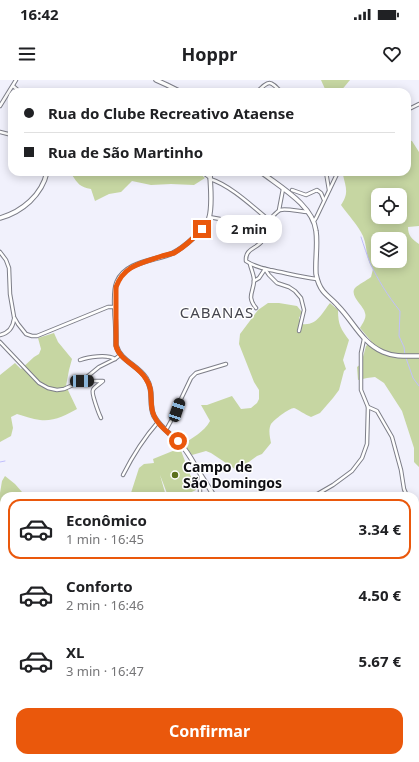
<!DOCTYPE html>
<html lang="pt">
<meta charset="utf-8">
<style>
:root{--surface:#fff;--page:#f2f2f2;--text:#202124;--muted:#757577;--line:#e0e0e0;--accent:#ea580c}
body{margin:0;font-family:"Noto Sans",sans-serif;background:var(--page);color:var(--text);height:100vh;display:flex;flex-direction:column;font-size:15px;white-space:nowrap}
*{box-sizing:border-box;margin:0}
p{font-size:13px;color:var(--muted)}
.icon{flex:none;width:22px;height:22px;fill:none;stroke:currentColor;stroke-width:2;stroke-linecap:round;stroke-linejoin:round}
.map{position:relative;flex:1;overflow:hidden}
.details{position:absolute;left:0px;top:412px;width:419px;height:270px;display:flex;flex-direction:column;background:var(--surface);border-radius:12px 12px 0 0;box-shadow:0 2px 10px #0003}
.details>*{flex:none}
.banner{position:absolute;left:8px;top:8px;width:403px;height:88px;border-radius:12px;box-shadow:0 2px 10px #0003;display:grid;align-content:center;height:88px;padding:0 16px;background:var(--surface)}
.fabs{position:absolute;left:371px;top:108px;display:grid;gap:8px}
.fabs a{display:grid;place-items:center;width:36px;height:36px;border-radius:8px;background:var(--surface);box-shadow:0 2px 10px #0003;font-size:20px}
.end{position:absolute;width:18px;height:18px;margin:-9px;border:5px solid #ea580c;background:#fff;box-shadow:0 0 0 2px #fff}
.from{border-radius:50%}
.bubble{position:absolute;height:28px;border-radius:12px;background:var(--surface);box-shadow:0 2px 10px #0003;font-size:13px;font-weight:700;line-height:28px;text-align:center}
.car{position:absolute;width:12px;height:24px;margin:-12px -6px;border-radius:5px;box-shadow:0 0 3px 1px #0007;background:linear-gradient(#222 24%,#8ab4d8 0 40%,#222 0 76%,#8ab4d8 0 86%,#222 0)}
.banner b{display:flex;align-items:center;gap:14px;height:38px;font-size:15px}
.banner b+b{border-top:1px solid var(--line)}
.banner i{width:10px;height:10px;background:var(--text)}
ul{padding:7px 0 0;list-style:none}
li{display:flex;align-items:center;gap:12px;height:60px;margin:0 8px 6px;padding:0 8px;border:2px solid transparent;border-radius:12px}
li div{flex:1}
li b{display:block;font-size:15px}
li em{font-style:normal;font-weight:700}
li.current{border-color:var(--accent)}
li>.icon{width:36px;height:36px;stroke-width:1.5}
.action{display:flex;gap:8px;margin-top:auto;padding:8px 16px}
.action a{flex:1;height:46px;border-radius:12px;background:var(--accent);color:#fff;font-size:16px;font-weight:700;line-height:46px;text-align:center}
.status{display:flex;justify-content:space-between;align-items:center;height:28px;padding:0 20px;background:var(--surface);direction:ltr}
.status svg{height:11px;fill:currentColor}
header{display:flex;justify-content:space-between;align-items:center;height:52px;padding:0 16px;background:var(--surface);font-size:18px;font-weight:700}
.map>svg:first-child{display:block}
</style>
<div class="status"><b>16:42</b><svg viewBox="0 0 49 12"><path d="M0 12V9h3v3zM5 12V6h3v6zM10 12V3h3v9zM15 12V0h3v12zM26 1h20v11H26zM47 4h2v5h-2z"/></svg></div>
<header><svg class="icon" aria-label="menu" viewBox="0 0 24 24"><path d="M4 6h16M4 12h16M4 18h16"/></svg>Hoppr<svg class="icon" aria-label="heart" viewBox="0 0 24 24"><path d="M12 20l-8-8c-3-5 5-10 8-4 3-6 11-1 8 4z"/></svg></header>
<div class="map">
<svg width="419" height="682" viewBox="0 0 419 682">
<rect width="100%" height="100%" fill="#f1f1fc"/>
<g fill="#c6d6a2" fill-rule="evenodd">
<path d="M 321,0 L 350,0 L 340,12 L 328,12 L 325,9 Z"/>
<path d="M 407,60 L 412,61 L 419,72 L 419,146 L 408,147 C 408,156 412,159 419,164 L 419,387 L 414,382 L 414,368 L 402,331 L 384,303 L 375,297 L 367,298 L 358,300 L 357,287 L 361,284 L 366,266 L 371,261 L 360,248 C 362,244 367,238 365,233 C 364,226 349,216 355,208 C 359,204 366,201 371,197 L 373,189 C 365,178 368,168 363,156 C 358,145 348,135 341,125 C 349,113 346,108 343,95 L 345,92 L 407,92 ZM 378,115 L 400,115 L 400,137 L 378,137 ZM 378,159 L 400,159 L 400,181 L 378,181 Z"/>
<path d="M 75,92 L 198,92 L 205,98 L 194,105 L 171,104 L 151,105 L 132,101 L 121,112 L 109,114 L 95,121 L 91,109 C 80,107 78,104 72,95 Z"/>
<path d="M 268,223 L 279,223 L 297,226 L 302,232 L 299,238 L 302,244 C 317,246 322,233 330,223 L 338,230 C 338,245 341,249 349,260 L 343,280 L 346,289 L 344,291 L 339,310 L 333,318 L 320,333 L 311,337 C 306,335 297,329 294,328 C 289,328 274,340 271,344 C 268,350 270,357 271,363 L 262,374 L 257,376 L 246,384 L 241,393 L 211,373 L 206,371 L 192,375 L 183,364 C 192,358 204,352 210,341 L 201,325 L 207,325 L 232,316 L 241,329 L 251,328 L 257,323 L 259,319 L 259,310 L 254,302 L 239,264 L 240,254 L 258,230 Z"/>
<path d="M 54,253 L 58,262 L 72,279 L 69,290 L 66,306 L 77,329 C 66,335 53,342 40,340 C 32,339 25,336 17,334 L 11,337 L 13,348 L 11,356 L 0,362 L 0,295 L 15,283 L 21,289 L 34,277 L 39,274 L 41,269 L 38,258 Z"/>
<path d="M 180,368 L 196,410 L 183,416 L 168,416 L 160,395 L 166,416 L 130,416 L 139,388 L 144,384 L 154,383 L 153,379 Z"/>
<path d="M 5,396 L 15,404 L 22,412 L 32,416 L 4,416 L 4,678 L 151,678 L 149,682 L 127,678 L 125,682 L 0,682 L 0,413 L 2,401 Z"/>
<path d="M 87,414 L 117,415 L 120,415 L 121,416 L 78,416 Z"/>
<path d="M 415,455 L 419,456 L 419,475 L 415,474 Z"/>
<path d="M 415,504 L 419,505 L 419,539 L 415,537 Z"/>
</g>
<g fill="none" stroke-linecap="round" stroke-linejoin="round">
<g stroke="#c1bffc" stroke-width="1">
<path d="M 361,157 C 364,166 367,175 370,183 C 378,200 388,216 400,231 L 399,256 L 404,267 L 405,275"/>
<path d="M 406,278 L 413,298 L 419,306"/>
<path d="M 0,382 L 5,381"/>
</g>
<defs>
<g id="minor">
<path d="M 13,6 L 20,12"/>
<path d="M 257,12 C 269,0 270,0 281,12"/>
<path d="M 0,26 L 16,0"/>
<path d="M 407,30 L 419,24"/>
<path d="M 0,52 L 12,55"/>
<path d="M 326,92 L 329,110"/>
<path d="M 210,99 C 230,105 253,127 269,140"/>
<path d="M 292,110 L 306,115 L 317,110 L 321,113 L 324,120"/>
<path d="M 279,130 L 283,109"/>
<path d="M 308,132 C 301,132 286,128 280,130 C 278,131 276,133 273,136 C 271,138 269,140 268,143 C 266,149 266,155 262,161 C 257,169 245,168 246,181 C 253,186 261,188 270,190 C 286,193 301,197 317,199"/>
<path d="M 209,137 L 220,139 L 252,154 L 262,161"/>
<path d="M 314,141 L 316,138 L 338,92"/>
<path d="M 0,172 L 6,180 L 9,188 L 10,214 L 14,237 L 18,244 L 26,254 L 32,256 L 37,256 L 108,227 L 115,227"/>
<path d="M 250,184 C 251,189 254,195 254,200 C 254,212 246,216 256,228"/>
<path d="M 265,189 L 269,195 L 277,203 L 289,207 L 295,211 L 301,218 L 304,230 L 299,251"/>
<path d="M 254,201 L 259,198 L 265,189"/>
<path d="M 0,255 C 9,253 13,247 14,239"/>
<path d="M 0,262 L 39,303 L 48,308 L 57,310 L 64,309 L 82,301 L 99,287 L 115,279 L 120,275"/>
<path d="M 80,280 C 88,277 107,274 115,279"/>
<path d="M 82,301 L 103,301 C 100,304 94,307 93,310 C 91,313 99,334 101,338"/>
<path d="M 368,327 L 377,331 L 392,357 L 401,390 L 404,409 L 407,416"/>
<path d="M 166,350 L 177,330 L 181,319 L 191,298 L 196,293 L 226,284"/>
<path d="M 123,395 C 133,375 144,358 158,342"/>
<path d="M 200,416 L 200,404 L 201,396"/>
<path d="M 314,416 L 333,405 L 352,391 L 362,378 L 367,364 L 368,327 L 361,310 L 361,273 L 364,259"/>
<path d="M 415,436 L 419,440"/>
<path d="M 415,572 L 419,572"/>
<path d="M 233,682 L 236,678"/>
<path d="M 346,682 L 350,678"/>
</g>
<g id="tertiary">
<path d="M 156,0 L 167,5 L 181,12"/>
<path d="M 203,92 L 210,97"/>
<path d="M 210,92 C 210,106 213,124 209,138 C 206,149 183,168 173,173 C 155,181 126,181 117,202 C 113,212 115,224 115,235 C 116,245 116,255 116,265 C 120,281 138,285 146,298 C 155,312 148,324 154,336 C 161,349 174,356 183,367 C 189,374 193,382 198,390 C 203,399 209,407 214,416"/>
<path d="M 261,92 C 280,107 313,125 316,151 C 318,165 315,180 316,194 C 317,199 319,206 323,211 C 327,216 334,221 338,226 C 353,241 362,263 383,272 C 394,277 407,276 419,276"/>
<path d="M 0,138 C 22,132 42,115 47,92"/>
<path d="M 415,595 L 419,601"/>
<path d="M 415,643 L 419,640"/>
<path d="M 407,682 L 409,678"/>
</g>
<g id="primary">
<path d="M 0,648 L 4,652"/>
<path d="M 117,678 L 127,681 L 136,682"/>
<path d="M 156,682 L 173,681 L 187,682"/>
</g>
</defs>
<use href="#minor" stroke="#7d7e88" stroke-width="4.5"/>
<use href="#tertiary" stroke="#7d7e88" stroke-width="5.5"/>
<use href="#primary" stroke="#cfcfd0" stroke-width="6"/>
<use href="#minor" stroke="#fff" stroke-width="2.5"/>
<use href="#tertiary" stroke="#fff" stroke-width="3.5"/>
<use href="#primary" stroke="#dfecbf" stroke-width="4.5"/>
</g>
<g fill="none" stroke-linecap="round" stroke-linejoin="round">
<path stroke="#ea580c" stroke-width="5" d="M 178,361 C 168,352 154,343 152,329 C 150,317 153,309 146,299 C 138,285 120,281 116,266 L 116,207 C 124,185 142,183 162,176 C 166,175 170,174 174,173 C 184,167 194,158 202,149"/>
</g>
<circle fill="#5c701e" stroke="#fff" stroke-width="1.5" cx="175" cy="395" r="4"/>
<g text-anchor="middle" stroke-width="3" stroke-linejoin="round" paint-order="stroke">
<g font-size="14" font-weight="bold" fill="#101014" stroke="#fff" text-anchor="start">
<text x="183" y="392">Campo de<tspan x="183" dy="16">São Domingos</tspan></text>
</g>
<g font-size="15" letter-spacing="1" fill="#46464f" stroke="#fff">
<text x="217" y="238">CABANAS</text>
</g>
</g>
</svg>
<div class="fabs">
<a><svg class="icon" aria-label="locate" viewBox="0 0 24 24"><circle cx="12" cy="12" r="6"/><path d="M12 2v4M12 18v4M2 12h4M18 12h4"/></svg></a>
<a><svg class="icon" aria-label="layers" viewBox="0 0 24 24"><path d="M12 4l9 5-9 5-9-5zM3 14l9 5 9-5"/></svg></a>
</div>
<i class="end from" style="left:178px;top:361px"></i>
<i class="end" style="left:202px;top:149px"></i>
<div class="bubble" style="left:216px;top:135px;width:66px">2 min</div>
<i class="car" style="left:82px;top:301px;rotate:89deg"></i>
<i class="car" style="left:177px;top:330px;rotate:19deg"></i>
<div class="banner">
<b><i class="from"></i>Rua do Clube Recreativo Ataense</b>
<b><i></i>Rua de São Martinho</b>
</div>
<section class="details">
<ul>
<li class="current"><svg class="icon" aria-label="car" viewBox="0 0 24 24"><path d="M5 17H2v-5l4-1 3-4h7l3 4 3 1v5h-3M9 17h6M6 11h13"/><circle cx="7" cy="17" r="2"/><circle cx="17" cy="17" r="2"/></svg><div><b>Econômico</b><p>1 min · 16:45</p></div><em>3.34 €</em></li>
<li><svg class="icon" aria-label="car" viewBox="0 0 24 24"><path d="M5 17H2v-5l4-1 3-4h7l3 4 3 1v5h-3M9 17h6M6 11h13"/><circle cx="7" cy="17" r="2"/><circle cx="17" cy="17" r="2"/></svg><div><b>Conforto</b><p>2 min · 16:46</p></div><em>4.50 €</em></li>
<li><svg class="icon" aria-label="car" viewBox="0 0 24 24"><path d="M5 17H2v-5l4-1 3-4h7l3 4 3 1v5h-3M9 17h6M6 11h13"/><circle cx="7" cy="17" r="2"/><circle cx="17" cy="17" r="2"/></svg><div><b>XL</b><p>3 min · 16:47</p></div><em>5.67 €</em></li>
</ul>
<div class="action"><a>Confirmar</a></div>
</section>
</div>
